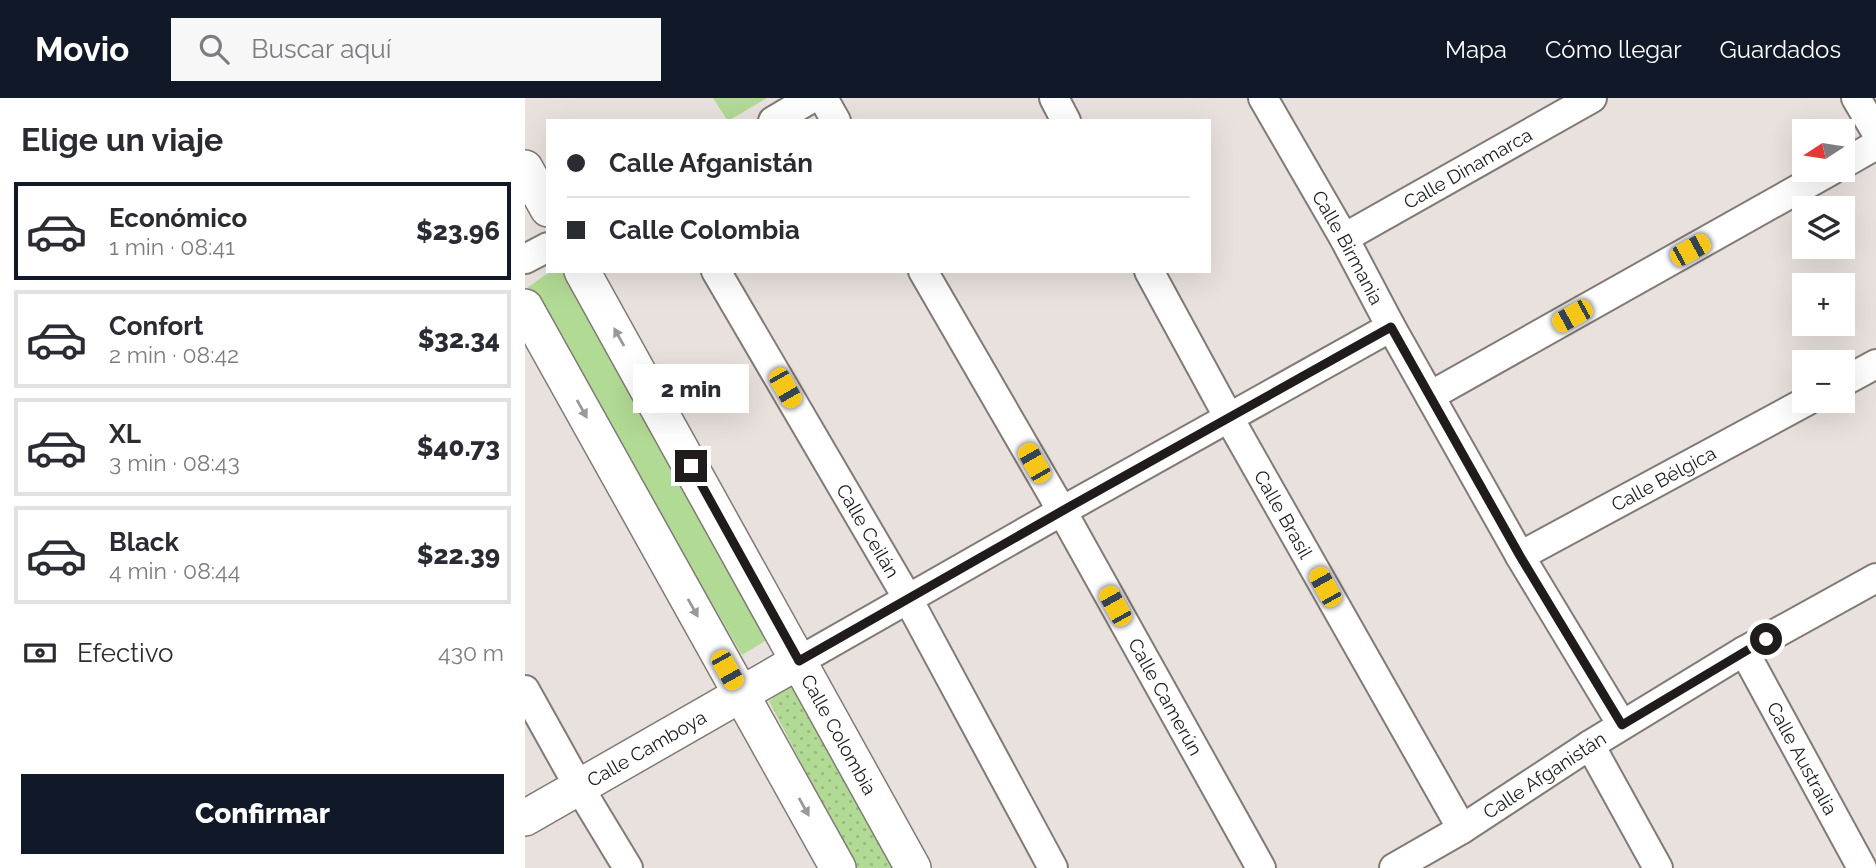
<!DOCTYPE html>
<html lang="es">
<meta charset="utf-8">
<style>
:root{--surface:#fff;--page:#f7f7f7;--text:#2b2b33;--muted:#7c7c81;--line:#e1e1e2;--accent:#111827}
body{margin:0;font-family:Raleway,sans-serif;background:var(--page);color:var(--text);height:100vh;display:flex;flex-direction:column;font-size:26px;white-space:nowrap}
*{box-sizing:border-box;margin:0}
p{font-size:23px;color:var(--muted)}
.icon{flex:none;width:38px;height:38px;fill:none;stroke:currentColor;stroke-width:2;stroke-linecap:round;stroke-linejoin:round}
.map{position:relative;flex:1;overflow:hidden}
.drawer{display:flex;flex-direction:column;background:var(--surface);width:525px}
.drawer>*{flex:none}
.guide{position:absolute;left:21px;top:21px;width:665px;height:154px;border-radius:0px;box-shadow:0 7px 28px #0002;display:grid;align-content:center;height:154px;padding:0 21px;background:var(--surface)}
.needle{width:46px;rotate:258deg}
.buttons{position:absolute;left:1267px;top:21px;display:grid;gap:14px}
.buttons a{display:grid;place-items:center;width:63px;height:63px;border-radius:0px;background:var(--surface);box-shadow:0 7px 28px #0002;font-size:35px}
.end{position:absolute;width:32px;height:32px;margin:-16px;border:9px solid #1f1c1b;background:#fff;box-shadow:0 0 0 4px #fff}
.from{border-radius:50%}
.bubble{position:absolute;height:49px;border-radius:0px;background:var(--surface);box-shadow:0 7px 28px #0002;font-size:23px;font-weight:800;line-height:49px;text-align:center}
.car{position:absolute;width:21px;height:42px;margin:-21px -10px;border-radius:9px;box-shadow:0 0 5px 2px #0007;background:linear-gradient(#f5c518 24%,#345 0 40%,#f5c518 0 76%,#345 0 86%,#f5c518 0)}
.guide b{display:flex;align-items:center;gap:24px;height:66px;font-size:26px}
.guide b+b{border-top:2px solid var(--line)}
.guide i{width:18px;height:18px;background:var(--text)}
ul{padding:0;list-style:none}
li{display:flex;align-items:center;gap:21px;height:98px;margin:0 14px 10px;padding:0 7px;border:4px solid var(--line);border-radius:0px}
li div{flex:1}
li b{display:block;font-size:26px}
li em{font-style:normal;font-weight:800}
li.selected{border-color:var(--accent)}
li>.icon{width:63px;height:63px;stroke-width:1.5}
h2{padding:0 21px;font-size:32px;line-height:84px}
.pay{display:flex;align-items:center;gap:18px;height:77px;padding:0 21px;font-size:26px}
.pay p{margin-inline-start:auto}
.cta{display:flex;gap:14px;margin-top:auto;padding:14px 21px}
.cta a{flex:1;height:80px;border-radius:0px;background:var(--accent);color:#fff;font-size:28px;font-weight:800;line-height:80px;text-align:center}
header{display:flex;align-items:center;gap:42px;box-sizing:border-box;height:98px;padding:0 35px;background:var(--accent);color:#fff}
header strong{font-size:33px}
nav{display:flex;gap:38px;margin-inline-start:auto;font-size:24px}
.search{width:490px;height:63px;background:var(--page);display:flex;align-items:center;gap:18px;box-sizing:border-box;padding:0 24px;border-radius:0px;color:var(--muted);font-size:26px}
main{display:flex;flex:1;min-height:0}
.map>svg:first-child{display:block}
</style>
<header>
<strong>Movio</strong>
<div class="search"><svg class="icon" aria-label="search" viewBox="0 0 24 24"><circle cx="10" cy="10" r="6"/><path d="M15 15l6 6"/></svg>Buscar aquí</div>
<nav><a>Mapa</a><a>Cómo llegar</a><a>Guardados</a></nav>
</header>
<main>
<section class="drawer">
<h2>Elige un viaje</h2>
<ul>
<li class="selected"><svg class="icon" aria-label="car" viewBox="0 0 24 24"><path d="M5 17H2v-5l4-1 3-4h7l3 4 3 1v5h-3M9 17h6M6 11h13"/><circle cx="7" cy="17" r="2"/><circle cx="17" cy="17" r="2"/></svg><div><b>Económico</b><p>1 min · 08:41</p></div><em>$23.96</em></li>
<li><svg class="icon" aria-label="car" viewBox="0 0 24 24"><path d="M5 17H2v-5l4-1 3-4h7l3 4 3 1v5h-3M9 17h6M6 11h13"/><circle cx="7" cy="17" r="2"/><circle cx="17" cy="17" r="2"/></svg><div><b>Confort</b><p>2 min · 08:42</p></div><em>$32.34</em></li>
<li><svg class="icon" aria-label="car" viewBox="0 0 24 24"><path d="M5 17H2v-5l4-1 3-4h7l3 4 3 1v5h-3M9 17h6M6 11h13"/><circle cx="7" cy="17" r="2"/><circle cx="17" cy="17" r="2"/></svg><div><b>XL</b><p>3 min · 08:43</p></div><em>$40.73</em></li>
<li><svg class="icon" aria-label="car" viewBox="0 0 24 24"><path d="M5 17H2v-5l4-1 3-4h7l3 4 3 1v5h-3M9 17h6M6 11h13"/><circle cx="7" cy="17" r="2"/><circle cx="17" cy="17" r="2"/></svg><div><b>Black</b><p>4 min · 08:44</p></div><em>$22.39</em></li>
</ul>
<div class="pay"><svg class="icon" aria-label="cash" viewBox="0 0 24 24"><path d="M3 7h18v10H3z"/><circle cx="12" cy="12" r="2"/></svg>Efectivo<p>430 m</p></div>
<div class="cta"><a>Confirmar</a></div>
</section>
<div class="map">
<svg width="1351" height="770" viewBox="0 0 1351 770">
<defs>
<pattern id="grass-dots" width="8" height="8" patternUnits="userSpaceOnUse" patternTransform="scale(1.75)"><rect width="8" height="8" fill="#b1da94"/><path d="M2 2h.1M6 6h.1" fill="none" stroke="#98ba7f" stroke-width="1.8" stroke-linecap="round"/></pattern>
</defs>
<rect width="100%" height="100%" fill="#e9e1dd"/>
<path fill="url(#grass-dots)" d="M 272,584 L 373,770 L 331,770 L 244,603 Z"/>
<g fill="#b1da94">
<path d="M 188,0 L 242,0 L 203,23 Z"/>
<path d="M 26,173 L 43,173 L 245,540 L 217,557 L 3,189 Z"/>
</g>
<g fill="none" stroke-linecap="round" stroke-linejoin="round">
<defs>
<g id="minor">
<path d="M 298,0 L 311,23"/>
<path d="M 529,0 L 541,23"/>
<path id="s1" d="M 738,0 L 819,140 L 866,229 L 995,458 L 1097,627"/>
<path d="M 1331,0 L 1351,34"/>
<path d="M 248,23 L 287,0"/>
<path d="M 1318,66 L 1351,47"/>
<path id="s2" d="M 819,140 L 1067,0"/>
<path d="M 0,161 L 23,149"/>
<path id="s3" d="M 191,173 L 383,501 L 528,770"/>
<path id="s4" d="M 398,173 L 537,413 L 736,770"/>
<path id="s5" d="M 624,173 L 704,320 L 937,731"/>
<path d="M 1318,284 L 1351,266"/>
<path d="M 905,298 L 1307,72"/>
<path id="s6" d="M 995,458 L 1282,303"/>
<path id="s7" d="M 1219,553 L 1337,770"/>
<path d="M 274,563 L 537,413 L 866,229"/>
<path d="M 0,592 L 54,689 L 103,770"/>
<path d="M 1065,647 L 1133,770"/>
<path id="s8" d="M 869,770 L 937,731 L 1065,647 L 1219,553 L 1351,480"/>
</g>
<g id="tertiary">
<path d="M 0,70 L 23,111"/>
<path id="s9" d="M 57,173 L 388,770"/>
<path d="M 0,209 L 313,770"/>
<path id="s10" d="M 0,720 L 274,563"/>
</g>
</defs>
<use href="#minor" stroke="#817a76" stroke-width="32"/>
<use href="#tertiary" stroke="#817a76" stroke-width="38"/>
<use href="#minor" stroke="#fff" stroke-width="28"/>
<use href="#tertiary" stroke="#fff" stroke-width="35"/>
</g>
<defs><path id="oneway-solid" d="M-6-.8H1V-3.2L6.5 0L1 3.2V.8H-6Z" transform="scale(1.75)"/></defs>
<g fill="#9a9998">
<use href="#oneway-solid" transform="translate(94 239) rotate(-119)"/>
<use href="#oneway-solid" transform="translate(57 311) rotate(61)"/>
<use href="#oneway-solid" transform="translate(168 510) rotate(61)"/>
<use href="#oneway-solid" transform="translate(279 709) rotate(61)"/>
</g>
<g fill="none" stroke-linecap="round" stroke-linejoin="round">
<path stroke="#1f1c1b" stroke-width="9" d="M 166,368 L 274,563 L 537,413 L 866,229 L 995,458 L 1097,627 L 1241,541"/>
</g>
<g text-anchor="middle" stroke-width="6" stroke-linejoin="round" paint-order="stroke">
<g font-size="19" fill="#1f1c1b" stroke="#f6eeea">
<text dy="7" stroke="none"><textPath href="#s2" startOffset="142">Calle Dinamarca</textPath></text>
<text dy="7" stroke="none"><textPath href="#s1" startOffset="172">Calle Birmania</textPath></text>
<text dy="7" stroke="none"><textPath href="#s6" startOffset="163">Calle Bélgica</textPath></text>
<text dy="7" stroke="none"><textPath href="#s5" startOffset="278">Calle Brasil</textPath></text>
<text dy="7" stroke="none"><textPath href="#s3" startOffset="301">Calle Ceilán</textPath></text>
<text dy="7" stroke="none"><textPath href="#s4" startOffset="490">Calle Camerún</textPath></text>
<text dy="7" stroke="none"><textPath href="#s9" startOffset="530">Calle Colombia</textPath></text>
<text dy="7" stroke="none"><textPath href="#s10" startOffset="140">Calle Camboya</textPath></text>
<text dy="7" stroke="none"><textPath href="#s7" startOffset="122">Calle Australia</textPath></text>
<text dy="7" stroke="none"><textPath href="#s8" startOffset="177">Calle Afganistán</textPath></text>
</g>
</g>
</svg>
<div class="buttons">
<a><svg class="needle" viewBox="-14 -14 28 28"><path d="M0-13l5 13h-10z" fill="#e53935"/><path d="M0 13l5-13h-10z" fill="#7c7c81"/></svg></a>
<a><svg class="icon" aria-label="layers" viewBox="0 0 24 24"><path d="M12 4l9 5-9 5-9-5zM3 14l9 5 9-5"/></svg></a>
<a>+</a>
<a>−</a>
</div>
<i class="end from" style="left:1241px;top:541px"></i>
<i class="end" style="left:166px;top:368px"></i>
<div class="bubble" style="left:108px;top:266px;width:116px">2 min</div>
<i class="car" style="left:1165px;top:152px;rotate:61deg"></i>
<i class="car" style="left:1047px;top:218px;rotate:241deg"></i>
<i class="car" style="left:260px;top:290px;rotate:150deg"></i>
<i class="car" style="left:509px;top:365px;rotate:330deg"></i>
<i class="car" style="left:800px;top:489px;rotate:331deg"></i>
<i class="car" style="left:590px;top:508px;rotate:331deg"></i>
<i class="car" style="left:202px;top:572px;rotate:151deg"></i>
<div class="guide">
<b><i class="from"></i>Calle Afganistán</b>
<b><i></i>Calle Colombia</b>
</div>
</div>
</main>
